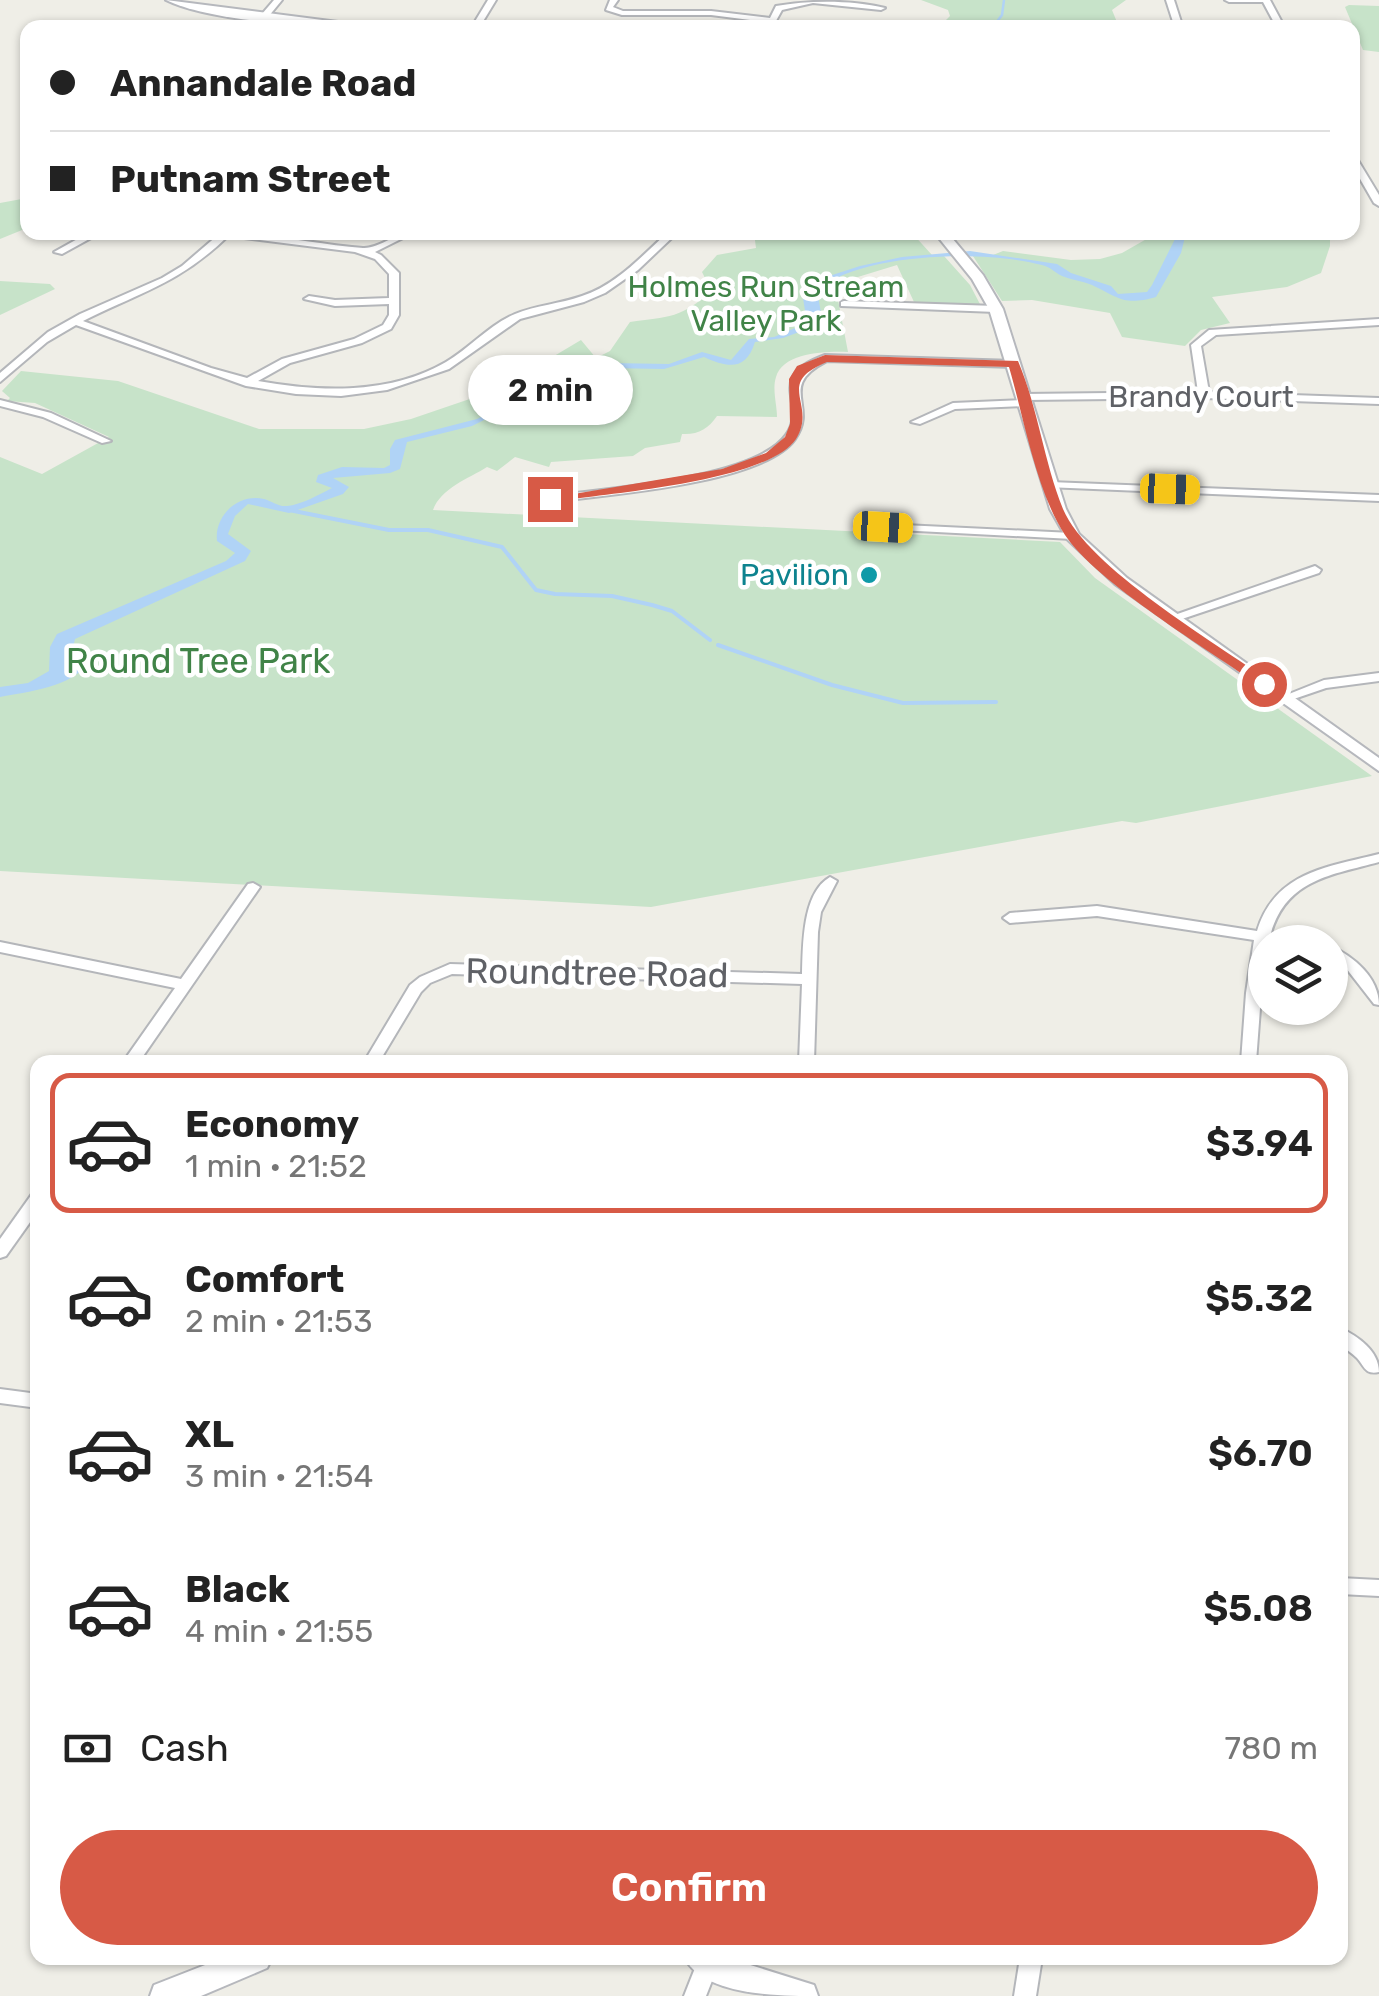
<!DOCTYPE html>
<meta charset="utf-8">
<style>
:root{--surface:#fff;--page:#f2f2f2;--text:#222;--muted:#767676;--line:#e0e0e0;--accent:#d75a46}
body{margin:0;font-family:Rubik,sans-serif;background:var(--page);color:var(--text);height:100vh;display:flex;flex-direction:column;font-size:38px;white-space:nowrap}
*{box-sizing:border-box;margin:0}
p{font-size:32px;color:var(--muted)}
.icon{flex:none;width:55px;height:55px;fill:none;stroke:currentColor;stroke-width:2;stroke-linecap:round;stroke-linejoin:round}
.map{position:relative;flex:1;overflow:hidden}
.side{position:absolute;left:30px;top:1055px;width:1318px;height:910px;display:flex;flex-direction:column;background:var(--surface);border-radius:20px;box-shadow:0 2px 8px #0004}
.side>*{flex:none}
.guide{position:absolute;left:20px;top:20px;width:1340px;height:220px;border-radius:20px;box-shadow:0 2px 8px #0004;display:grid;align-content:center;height:220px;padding:0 30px;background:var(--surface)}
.buttons{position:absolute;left:1248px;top:925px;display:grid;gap:20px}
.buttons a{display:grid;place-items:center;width:100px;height:100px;border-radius:50%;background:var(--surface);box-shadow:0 2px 8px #0004;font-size:50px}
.end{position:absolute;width:45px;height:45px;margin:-22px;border:12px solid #d75a46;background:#fff;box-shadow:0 0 0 5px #fff}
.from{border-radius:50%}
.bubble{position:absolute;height:70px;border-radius:35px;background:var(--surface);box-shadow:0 2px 8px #0004;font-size:32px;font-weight:600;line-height:70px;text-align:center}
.car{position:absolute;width:30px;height:60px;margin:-30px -15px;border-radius:12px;box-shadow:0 0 8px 2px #0007;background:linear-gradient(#f5c518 24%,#345 0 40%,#f5c518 0 76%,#345 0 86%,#f5c518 0)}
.guide b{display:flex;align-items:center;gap:35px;height:95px;font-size:38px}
.guide b+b{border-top:2px solid var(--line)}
.guide i{width:25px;height:25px;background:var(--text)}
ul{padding:18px 0 0;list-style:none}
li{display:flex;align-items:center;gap:30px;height:140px;margin:0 20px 15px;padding:0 10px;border:5px solid transparent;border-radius:20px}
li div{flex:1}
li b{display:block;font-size:38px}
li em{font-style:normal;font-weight:600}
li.selected{border-color:var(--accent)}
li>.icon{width:90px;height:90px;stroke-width:1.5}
.pay{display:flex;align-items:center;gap:25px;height:110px;padding:0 30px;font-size:38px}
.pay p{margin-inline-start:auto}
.action{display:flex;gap:20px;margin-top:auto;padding:20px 30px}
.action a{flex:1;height:115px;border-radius:60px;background:var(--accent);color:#fff;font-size:40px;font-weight:600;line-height:115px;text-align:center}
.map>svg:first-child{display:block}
</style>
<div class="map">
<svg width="1379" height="1996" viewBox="0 0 1379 1996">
<rect width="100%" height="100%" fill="#efeee7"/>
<g fill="#c7e3c9">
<path d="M 921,0 L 1126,0 L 1112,10 L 1119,27 L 914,27 L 941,25 L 950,16 L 948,10 Z"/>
<path d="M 1349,5 L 1379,6 L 1379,52 L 1363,50 L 1345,7 Z"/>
<path d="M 27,198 L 27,228 L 0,239 L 0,203 Z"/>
<path d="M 1330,232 L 1330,246 L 1321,273 L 1287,287 L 1212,297 L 1230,323 L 1201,330 L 1185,346 L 1122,337 L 1110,313 L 1032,300 L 1002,301 L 971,253 L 993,255 L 1003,251 L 1071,260 L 1100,259 L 1122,253 L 1157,233 Z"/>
<path d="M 754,233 L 850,233 L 876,239 L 912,233 L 932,255 L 944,256 L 970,285 L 981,306 L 914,302 L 897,265 L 835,284 L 848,352 C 828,351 783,352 776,377 C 772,389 777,405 777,417 L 717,416 C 708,429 698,435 682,434 L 680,442 L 645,448 L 633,456 L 551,462 L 549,467 L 515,457 L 497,471 L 487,467 C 468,479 441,488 433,510 L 1060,542 L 1095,578 L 1372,776 L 1136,823 L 1122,821 L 651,907 L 0,871 L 0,457 L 42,474 L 109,437 L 35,403 L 7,401 L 10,398 L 2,391 L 21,371 L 118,381 L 259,429 L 364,429 L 411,419 L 499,389 L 581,340 L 596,358 L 610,351 L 630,322 C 667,317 684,318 711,290 L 702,272 L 717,255 L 756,248 Z"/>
<path d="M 0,281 L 50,284 L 55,289 L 0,315 Z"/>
</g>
<path fill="#b0d3f6" d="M 1178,233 L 1186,233 L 1181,253 L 1156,297 C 1124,306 1119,298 1092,285 C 1083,281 1071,280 1062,276 C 1055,273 1051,267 1042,265 C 986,250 863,252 817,290 L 821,313 L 818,325 L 783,338 L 755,342 C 746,371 728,368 704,357 L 664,369 L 608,368 L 603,372 C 606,402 575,409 549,406 C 539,404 535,399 526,399 L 472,426 L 407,442 L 400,469 L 390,473 L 333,478 L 349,487 L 343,494 L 289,513 L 248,504 L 235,516 L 228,534 L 251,551 L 245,561 L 75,639 L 72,651 L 88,662 C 74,687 26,692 0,697 L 0,687 L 28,683 L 49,671 L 50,647 L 57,634 L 226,561 L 235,553 L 217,541 C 214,516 238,493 264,499 C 272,501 278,507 287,506 C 301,505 320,494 332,488 L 316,482 L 318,475 L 342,467 L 384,468 L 390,465 L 390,449 L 395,440 L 477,419 L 533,391 L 541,392 L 549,401 C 573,405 596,397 594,370 L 609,363 L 669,364 L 702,352 L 731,360 L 749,339 L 774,337 L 807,323 L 802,292 L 817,280 L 860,266 L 902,257 L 970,251 L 1057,264 L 1071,273 L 1111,286 L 1118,294 L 1147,292 L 1152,285 Z"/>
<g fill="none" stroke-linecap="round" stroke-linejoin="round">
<path stroke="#b0d3f6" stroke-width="2.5" d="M 992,28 L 1002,15 L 1004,0"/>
<g stroke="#b0d3f6" stroke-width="4">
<path d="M 289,510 L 389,530 L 428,530 L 502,547 L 536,590 L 555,594 L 612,596 L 652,605 L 672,611 L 710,640"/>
<path d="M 718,645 L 832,685 L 903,703 L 996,702"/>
</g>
<defs>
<g id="street">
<path d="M 274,0 L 282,0 L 259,28 L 250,28 Z"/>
<path d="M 488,0 L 496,0 L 479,28 L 471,28 Z"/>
<path d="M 610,0 L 618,0 L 613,7 L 623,11 L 711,11 L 770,18 L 776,6 C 810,0 852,0 885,8 L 881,10 L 813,3 L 782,10 L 772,28 L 764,28 L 767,22 L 711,15 L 622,15 L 606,10 Z"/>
<path d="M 1166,0 L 1174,0 L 1183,28 L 1175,28 Z"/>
<path d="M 1225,0 L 1270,0 L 1285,28 L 1277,28 L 1263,2 L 1229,2 Z"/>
<path d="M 1352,154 L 1356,157 L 1379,195 L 1379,206 L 1374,203 L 1352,165 Z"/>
<path d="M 90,232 L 102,232 L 62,254 L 54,252 Z"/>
<path d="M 213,232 C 264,232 313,244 363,248 C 379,249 396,232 415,232 L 375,252 L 381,255 L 399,273 L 399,315 L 391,329 L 362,343 L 290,363 L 258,381 C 320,392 389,395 446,362 C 470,348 489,325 515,314 C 536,305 560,304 582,296 C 616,285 642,256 668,232 L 678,232 L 638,270 L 605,293 L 584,302 L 520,319 L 449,369 L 387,390 L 341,396 L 296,394 L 246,386 L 76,325 L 47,342 L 0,382 L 0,373 L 48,332 L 80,314 L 162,278 L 182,266 L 218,235 ZM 228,236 L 355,252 L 375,259 L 389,274 L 389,298 L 335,300 L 309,296 L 304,299 L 335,306 L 389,304 L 389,315 L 383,325 L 354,339 L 282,359 L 247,378 L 211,368 L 83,321 C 141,292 180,283 228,236 Z"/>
<path d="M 844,301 L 996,306 L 1001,309 L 996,312 L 841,306 L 841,302 Z"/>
<path d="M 1379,319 L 1379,325 L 1216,335 L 1201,346 L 1209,392 L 1379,398 L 1379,404 L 1204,398 L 1026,400 L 1030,403 L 1025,406 L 955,409 L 920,424 L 911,422 L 953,403 L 1022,400 L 1018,397 L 1023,394 L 1198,392 L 1191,345 L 1209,330 Z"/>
<path d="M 825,355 L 1014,361 L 1019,364 L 1014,367 L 827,361 C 776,387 819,405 795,439 C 763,484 605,495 550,502 L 544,499 L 550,496 C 603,489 755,479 786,435 C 809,403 762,378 825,355 Z"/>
<path d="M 0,400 L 51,413 L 111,441 L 102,443 L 43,417 L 0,406 Z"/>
<path d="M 1050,482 L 1379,495 L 1379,501 L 1046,487 L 1046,483 Z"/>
<path d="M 883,524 L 1072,533 L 1078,536 L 1072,539 L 879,529 L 877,527 Z"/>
<path d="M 1315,566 L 1321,570 L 1319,573 L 1176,621 L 1172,622 L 1166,618 Z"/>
<path d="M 1379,673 L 1379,681 L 1326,688 L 1285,702 L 1279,698 L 1324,680 Z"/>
<path d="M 1379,854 L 1379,862 C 1332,875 1287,879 1271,933 L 1301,937 L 1308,942 L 1265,942 L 1256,1062 L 1241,1062 L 1246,993 L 1254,940 L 1097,916 L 1010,923 L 1003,918 L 1010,913 L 1097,906 L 1257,931 C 1275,872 1327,867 1379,854 Z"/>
<path d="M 830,877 L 837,881 L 821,912 L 818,932 L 814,1062 L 799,1062 L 802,984 L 452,974 L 430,983 L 421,992 L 379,1062 L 364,1062 L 410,985 L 420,977 L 450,964 L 802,974 C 803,945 802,893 830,877 Z"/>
<path d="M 253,883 L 260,887 L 139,1062 L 123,1062 L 175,988 L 0,952 L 0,942 L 181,979 L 248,884 Z"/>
<path d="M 1330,946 C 1354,956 1379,978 1379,1005 L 1374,1004 L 1346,968 L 1330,958 Z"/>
<path d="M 38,1192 L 38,1211 L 6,1256 L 0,1258 L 0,1239 L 32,1194 Z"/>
<path d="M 1340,1328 C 1358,1336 1379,1351 1379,1372 C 1365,1375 1365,1367 1357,1358 C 1352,1353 1346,1349 1340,1345 Z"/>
<path d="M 0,1389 L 38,1394 L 38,1408 L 0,1403 Z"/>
<path d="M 1340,1578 L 1379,1580 L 1379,1596 L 1340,1594 Z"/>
<path d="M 699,1958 L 717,1958 L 719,1963 L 706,1996 L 684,1996 Z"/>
<path d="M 1020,1958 L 1042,1958 L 1036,1996 L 1014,1996 Z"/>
</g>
<g id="secondary">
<path d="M 166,0 L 385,28 C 331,28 212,23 166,0 Z"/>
<path d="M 934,232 L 947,232 L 983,275 L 1003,309 L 1066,509 L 1079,534 L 1127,578 L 1379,758 L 1379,771 L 1115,584 L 1067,539 L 1050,509 L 989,309 L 972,279 Z"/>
<path d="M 223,1958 L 272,1958 L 267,1968 L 201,1996 L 150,1996 L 154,1985 Z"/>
<path d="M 685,1958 L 728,1958 L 814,1985 L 818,1996 C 781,1996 703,1996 685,1958 Z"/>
</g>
</defs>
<use href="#street" stroke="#b4b6ba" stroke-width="4"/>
<use href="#secondary" stroke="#b6b8bd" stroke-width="4"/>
<use href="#street" fill="#fff" fill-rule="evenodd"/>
<use href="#secondary" fill="#fff" fill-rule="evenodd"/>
</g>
<path fill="#d75a46" d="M 825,355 L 1018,361 C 1038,408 1044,462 1063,509 C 1088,568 1215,642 1269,681 L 1269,686 L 1260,686 C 1209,650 1097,583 1065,535 C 1036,491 1024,418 1009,367 L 827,362 C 773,384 818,404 796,439 C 768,482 603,494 550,502 L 544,499 L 722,469 L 766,453 L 785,437 L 790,424 L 789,379 L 797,366 Z"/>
<circle fill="#0f9aa8" stroke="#fff" stroke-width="4" cx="869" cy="575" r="10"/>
<g text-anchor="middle" stroke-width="9" stroke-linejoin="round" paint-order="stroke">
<g font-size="30" fill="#408347" stroke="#fff">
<text x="766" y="297">Holmes Run Stream<tspan x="766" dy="34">Valley Park</tspan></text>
</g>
<g font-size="30" fill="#5f6166" stroke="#fff">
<text x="1201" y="407">Brandy Court</text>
</g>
<g font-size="30" fill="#0d838f" stroke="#fff" text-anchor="end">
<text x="849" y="585">Pavilion</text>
</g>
<g font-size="35" fill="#408347" stroke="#fff">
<text x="198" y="673">Round Tree Park</text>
</g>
<g font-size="35" fill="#5f6166" stroke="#fff">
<text transform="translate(597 973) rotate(1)" y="12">Roundtree Road</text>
</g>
</g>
</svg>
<div class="buttons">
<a><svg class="icon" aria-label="layers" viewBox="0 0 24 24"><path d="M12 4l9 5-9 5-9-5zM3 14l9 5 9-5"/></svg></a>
</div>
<i class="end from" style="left:1264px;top:684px"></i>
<i class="end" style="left:550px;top:499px"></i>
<div class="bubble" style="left:468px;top:355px;width:165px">2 min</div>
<i class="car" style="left:1170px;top:489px;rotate:92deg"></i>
<i class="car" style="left:883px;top:527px;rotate:93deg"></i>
<div class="guide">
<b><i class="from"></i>Annandale Road</b>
<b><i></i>Putnam Street</b>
</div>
<section class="side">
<ul>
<li class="selected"><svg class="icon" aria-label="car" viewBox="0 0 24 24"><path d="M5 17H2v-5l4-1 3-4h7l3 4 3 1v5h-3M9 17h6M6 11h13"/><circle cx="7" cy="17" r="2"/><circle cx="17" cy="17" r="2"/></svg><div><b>Economy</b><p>1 min · 21:52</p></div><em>$3.94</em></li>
<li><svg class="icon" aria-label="car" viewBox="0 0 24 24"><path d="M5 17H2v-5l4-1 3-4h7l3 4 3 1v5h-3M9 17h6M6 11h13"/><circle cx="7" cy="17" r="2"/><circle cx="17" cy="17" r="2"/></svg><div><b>Comfort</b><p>2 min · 21:53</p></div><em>$5.32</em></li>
<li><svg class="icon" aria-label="car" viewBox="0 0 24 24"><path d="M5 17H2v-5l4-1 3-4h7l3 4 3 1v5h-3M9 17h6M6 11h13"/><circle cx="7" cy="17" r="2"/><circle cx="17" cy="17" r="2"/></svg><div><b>XL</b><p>3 min · 21:54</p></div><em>$6.70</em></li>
<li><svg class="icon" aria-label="car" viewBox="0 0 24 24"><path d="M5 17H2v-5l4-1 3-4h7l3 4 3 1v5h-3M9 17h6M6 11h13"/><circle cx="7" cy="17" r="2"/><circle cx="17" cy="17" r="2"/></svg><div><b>Black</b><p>4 min · 21:55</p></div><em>$5.08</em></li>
</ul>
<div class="pay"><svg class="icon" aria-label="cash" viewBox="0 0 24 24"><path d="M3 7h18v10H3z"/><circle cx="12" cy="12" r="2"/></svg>Cash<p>780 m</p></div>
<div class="action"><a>Confirm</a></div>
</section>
</div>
